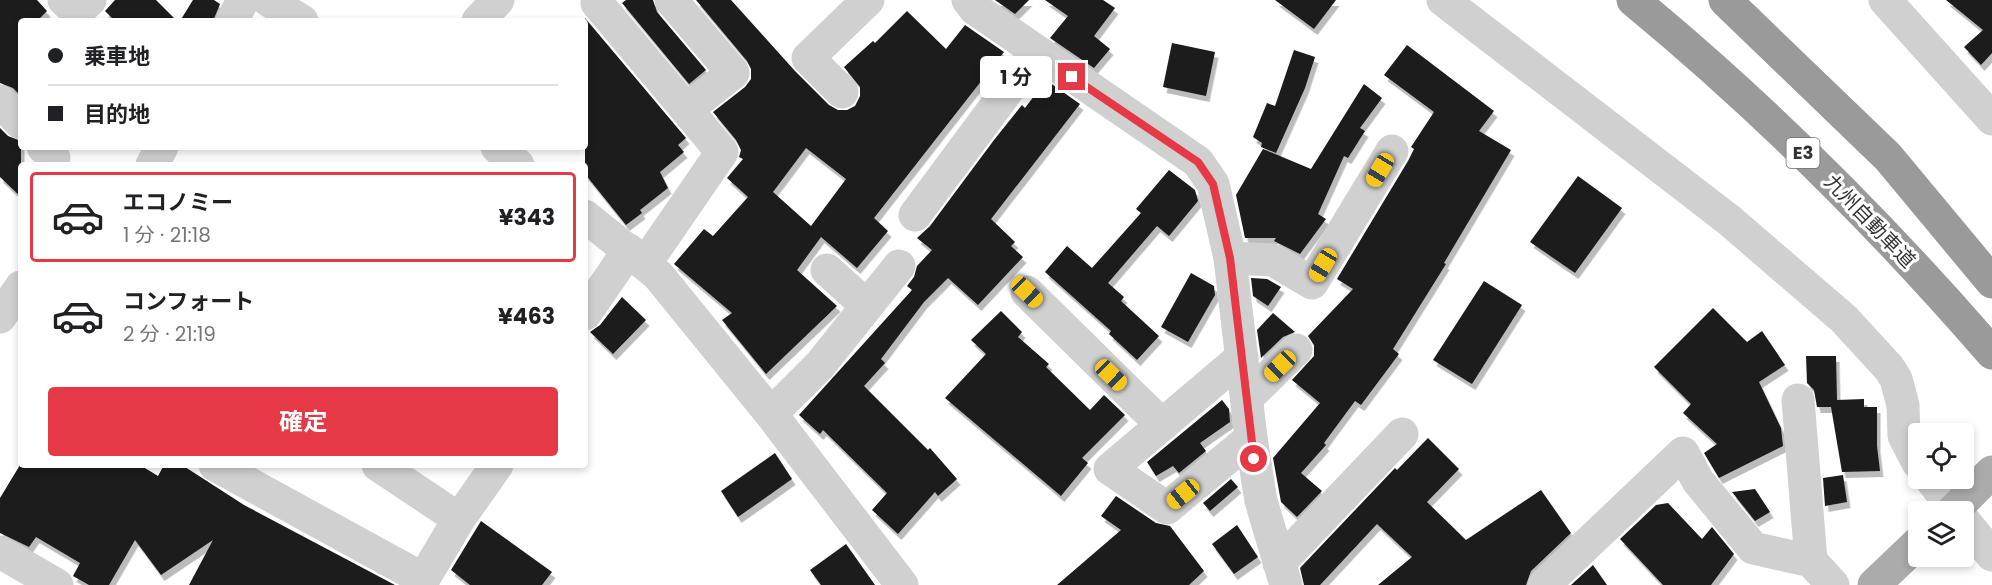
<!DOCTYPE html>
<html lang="ja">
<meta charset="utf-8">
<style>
:root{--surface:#fff;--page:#f2f2f2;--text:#202124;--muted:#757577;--line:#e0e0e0;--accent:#e63946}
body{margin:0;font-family:Poppins,"Noto Sans JP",sans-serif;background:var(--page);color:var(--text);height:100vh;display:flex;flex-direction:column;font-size:22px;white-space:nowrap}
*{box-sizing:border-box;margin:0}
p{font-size:20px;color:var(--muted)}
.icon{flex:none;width:33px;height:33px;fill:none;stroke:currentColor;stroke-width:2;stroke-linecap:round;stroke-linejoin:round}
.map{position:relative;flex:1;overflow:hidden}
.sheet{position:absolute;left:18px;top:162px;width:570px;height:306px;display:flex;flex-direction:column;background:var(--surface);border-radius:6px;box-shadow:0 3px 9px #0003}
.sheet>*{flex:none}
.guide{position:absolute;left:18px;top:18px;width:570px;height:132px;border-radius:6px;box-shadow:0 3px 9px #0003;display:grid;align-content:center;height:132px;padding:0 30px;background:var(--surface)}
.buttons{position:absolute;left:1908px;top:423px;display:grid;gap:12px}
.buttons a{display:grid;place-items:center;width:66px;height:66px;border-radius:6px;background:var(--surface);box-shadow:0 3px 9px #0003;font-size:30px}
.end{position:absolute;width:27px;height:27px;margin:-14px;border:8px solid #e63946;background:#fff;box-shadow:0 0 0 3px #fff}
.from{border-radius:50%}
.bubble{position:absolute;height:42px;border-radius:6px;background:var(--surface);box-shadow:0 3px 9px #0003;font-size:20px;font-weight:700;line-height:42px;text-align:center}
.car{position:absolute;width:18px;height:36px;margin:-18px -9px;border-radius:8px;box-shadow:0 0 4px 2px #0007;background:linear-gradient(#f5c518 24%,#345 0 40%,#f5c518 0 76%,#345 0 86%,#f5c518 0)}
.guide b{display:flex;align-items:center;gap:21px;height:57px;font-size:22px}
.guide b+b{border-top:2px solid var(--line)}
.guide i{width:15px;height:15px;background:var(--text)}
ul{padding:10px 0 0;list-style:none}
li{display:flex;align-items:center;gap:18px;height:90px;margin:0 12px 9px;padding:0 18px;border:3px solid transparent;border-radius:6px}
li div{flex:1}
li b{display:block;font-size:22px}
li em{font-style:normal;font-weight:700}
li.selected{border-color:var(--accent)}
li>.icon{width:54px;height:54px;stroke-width:1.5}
.cta{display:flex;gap:12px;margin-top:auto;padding:12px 30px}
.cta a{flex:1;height:69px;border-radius:6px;background:var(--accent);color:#fff;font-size:24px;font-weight:700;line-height:69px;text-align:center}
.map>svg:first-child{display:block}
</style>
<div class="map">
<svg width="1992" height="585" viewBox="0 0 1992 585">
<defs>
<filter id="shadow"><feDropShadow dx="3.5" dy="6" stdDeviation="0" flood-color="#0004"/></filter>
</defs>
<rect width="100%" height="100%" fill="#fff"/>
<g fill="#1a1a1a" fill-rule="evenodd" filter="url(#shadow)">
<path d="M 0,0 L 37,0 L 47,11 L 37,21 L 21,21 L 21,96 L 13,88 L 0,83 Z"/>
<path d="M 115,0 L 156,0 L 177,21 L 115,21 L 105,11 Z"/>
<path d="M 193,0 L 214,0 L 220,4 L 213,21 L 180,21 Z"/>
<path d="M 626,0 L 653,0 L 657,12 L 706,70 L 689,84 L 622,3 Z"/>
<path d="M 696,0 L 731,0 L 795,71 L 829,105 L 838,110 L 847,110 L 855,106 L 860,96 L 860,87 L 844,67 L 873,41 L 875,43 L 907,11 L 946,49 L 965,25 L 1004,52 L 874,218 L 888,231 L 857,268 L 821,237 L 797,270 L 837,306 L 766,374 L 722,320 L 732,313 L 674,264 L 704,229 L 713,236 L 748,197 L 727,178 L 743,159 L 739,157 L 741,150 L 736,140 L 713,112 L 745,87 L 751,79 L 751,69 L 747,61 ZM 806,148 L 846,179 L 811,226 L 773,192 Z"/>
<path d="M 995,0 L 1029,0 L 1015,14 Z"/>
<path d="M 1045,0 L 1103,0 L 1115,8 L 1094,36 L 1110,49 L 1094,68 L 1050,38 L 1068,16 Z"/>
<path d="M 1275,0 L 1336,0 L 1314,29 Z"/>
<path d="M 1946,0 L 1992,0 L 1992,53 L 1981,65 L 1964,47 L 1983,30 Z"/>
<path d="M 585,18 L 686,138 L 678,145 L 684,152 L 660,172 L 668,188 L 640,210 L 642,213 L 626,225 L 585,174 Z"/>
<path d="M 1172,43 L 1215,52 L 1206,96 L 1163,87 Z"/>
<path d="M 1407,45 L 1494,111 L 1479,131 L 1511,150 L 1444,263 L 1446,264 L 1393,349 L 1399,354 L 1361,405 L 1355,401 L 1324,443 L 1326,445 L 1301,473 L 1322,491 L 1297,517 L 1281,502 L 1273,458 L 1320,403 L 1292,380 L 1314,356 L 1314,345 L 1308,336 L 1353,289 L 1337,279 L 1408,161 L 1414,149 L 1411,147 L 1434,112 L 1384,75 Z"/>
<path d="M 1294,50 L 1315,57 L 1305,88 L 1276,153 L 1261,147 L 1262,143 L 1253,137 L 1267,103 L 1275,106 Z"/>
<path d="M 1046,80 L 1080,104 L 991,219 L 1015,242 L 1011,246 L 1023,257 L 978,305 L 948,278 L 924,302 L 881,359 L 885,363 L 864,386 L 928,450 L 930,448 L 957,479 L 938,496 L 935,492 L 898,534 L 872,510 L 887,493 L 823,430 L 820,434 L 799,415 L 912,290 L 907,286 L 914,277 L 917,266 L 932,250 L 917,238 L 930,226 L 994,140 L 1022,105 L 1025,108 Z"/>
<path d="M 1364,84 L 1382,98 L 1360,128 L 1365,131 L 1348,158 L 1344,156 L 1318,214 L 1326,219 L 1300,254 L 1274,241 L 1276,238 L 1245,238 L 1236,195 L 1263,149 L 1311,169 Z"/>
<path d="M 0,128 L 8,136 L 21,141 L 21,197 L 0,177 Z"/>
<path d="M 1169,170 L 1195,190 L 1198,201 L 1169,236 L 1157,226 L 1108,283 L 1124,297 L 1121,301 L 1159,336 L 1137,360 L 1109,334 L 1111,331 L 1045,272 L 1067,246 L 1092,268 L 1141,213 L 1136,209 Z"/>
<path d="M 1578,176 L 1622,208 L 1575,273 L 1530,242 Z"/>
<path d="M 1191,273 L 1214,286 L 1215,295 L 1188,342 L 1161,327 Z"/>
<path d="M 1251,278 L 1267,279 L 1281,287 L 1268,306 L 1253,296 Z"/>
<path d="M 1484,281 L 1522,305 L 1472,384 L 1433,360 Z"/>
<path d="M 622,297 L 646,320 L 613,354 L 590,332 L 600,325 Z"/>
<path d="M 1713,308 L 1747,342 L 1762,331 L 1785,365 L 1759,382 L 1781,428 L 1783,446 L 1719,478 L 1704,453 L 1717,444 L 1683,413 L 1691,404 L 1654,367 Z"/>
<path d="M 1001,311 L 1022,332 L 1018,337 L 1049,364 L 1046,367 L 1090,410 L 1104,395 L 1125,415 L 1082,458 L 1088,463 L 1061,496 L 945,398 L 986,354 L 971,340 Z"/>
<path d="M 1273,313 L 1295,332 L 1283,337 L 1261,358 L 1257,330 Z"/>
<path d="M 1806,356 L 1836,356 L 1837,400 L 1864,399 L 1864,407 L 1877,407 L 1877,446 L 1880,471 L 1842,472 L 1831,407 L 1817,407 L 1814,390 L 1807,383 Z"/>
<path d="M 1222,400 L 1229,409 L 1230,422 L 1200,443 L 1206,451 L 1179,473 L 1173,466 L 1156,476 L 1147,462 Z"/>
<path d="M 1428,438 L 1459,469 L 1427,502 L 1466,540 L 1541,490 L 1571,533 L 1531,571 L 1526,585 L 1378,585 L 1412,557 L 1377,524 L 1320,585 L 1304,585 L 1300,568 L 1395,468 L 1397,470 Z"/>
<path d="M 775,453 L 792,479 L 738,517 L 721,491 Z"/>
<path d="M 20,465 L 140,465 L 158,476 L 164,465 L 182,465 L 244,505 L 395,585 L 189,585 L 213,540 L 161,575 L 135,540 L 109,585 L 89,585 L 73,576 L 80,563 L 36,537 L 29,547 L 0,533 L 0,498 Z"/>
<path d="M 1843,475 L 1847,502 L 1825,506 L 1823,478 Z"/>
<path d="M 1231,479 L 1238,487 L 1210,511 L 1203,503 Z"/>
<path d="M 1755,489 L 1770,512 L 1755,521 L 1732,492 Z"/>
<path d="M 1116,496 L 1156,523 L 1170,526 L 1204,571 L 1189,585 L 1057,585 L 1121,530 L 1101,516 Z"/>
<path d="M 1668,503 L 1702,539 L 1712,527 L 1734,554 L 1711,585 L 1663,585 L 1620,539 L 1656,505 Z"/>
<path d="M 481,521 L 552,572 L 542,585 L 470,585 L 451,570 Z"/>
<path d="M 1237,525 L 1258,557 L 1234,574 L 1212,544 Z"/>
<path d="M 846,544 L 875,585 L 821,585 L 810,570 Z"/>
<path d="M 1593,565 L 1607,585 L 1571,585 Z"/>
</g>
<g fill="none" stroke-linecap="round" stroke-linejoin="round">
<g stroke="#d0d0d0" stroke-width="33">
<path d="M 64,0 L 77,12 L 90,0"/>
<path d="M 268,0 L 302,21"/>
<path d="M 600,0 L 597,3 L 722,152 L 645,264"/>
<path d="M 671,0 L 733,73 L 687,109"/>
<path d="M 968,0 L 975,9 L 1198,162 L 1213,184 L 1230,258 L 1251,438 L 1261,501 L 1286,585"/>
<path d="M 1443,0 L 1729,220 L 1844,319 L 1889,368 L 1896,379 L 1903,405 L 1904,436 L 1918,463"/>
<path d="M 1885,0 L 1992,119"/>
<path d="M 232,21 L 243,0"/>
<path d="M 478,21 L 498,0"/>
<path d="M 842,92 L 808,58 L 868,0"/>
<path d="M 0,101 L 21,123"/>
<path d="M 43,147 L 54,158"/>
<path d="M 497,147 L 518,165"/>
<path d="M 152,165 L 162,147"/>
<path d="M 915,215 L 1036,52"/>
<path d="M 585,216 L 658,275 L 771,414 L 902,585"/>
<path d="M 1230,258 L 1273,260 L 1312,283 L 1392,151"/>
<path d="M 827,270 L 867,306"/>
<path d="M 1027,292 L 1162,425"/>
<path d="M 585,314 L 629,250"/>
<path d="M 0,317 L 21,287"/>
<path d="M 1242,357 L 1110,469 L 1167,508 L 1251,438"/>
<path d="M 1247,398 L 1296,350"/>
<path d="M 1798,400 L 1811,561"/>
<path d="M 771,414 L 820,365 L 899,266"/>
<path d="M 215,465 L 423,579"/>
<path d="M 378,465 L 459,519"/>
<path d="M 1930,478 L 1956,512"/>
<path d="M 1964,521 L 1992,555"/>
<path d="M 0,552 L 57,585"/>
<path d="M 1279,563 L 1402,434"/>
<path d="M 420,585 L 459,519 L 497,465"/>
<path d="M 1544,585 L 1683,453 L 1698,481 L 1753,548 L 1811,561 L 1833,585"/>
</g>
<g stroke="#ababab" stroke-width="33">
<path d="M 1952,512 L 1992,472"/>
<path d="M 1874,585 L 1918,543"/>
</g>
<g stroke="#9a9a9a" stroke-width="33">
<path d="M 1633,0 C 1763,107 1882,226 1992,353"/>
<path d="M 1725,0 L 1888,157 L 1992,282"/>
</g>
</g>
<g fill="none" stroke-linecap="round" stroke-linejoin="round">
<path stroke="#e63946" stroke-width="8" d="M 1072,77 L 1198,162 L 1213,184 L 1230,258 L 1254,459"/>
</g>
<g text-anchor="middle" stroke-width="6" stroke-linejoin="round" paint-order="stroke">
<rect fill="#fff" stroke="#707070" stroke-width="1.5" x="1786.5" y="138" width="33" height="30" rx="4.5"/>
<g font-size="18" font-weight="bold" fill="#333">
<text x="1803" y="159">E3</text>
</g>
<g font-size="20" fill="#333" stroke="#fff">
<text transform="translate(1870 221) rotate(46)" y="7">九州自動車道</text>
</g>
</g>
</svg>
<div class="buttons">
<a><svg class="icon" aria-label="locate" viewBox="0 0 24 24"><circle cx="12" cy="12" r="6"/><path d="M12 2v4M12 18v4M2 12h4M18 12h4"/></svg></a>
<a><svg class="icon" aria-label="layers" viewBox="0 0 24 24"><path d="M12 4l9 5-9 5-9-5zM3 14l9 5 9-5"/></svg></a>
</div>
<i class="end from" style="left:1254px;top:459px"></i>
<i class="end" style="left:1072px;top:77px"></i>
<div class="bubble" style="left:980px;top:56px;width:72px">1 分</div>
<i class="car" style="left:1380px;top:170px;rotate:211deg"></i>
<i class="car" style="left:1323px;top:265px;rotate:211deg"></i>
<i class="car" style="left:1027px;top:292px;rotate:134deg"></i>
<i class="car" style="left:1280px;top:366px;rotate:226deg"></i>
<i class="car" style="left:1111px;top:375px;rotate:134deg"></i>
<i class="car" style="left:1183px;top:494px;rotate:231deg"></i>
<div class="guide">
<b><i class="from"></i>乗車地</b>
<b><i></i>目的地</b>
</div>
<section class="sheet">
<ul>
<li class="selected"><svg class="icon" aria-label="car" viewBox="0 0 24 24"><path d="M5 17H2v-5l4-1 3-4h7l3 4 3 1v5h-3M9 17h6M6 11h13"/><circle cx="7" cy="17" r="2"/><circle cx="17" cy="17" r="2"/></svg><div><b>エコノミー</b><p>1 分 · 21:18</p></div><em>¥343</em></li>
<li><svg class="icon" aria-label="car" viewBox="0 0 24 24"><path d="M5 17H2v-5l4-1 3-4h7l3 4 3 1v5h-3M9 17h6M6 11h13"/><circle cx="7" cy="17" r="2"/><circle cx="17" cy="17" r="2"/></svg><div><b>コンフォート</b><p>2 分 · 21:19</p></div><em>¥463</em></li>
</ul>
<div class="cta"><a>確定</a></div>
</section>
</div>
